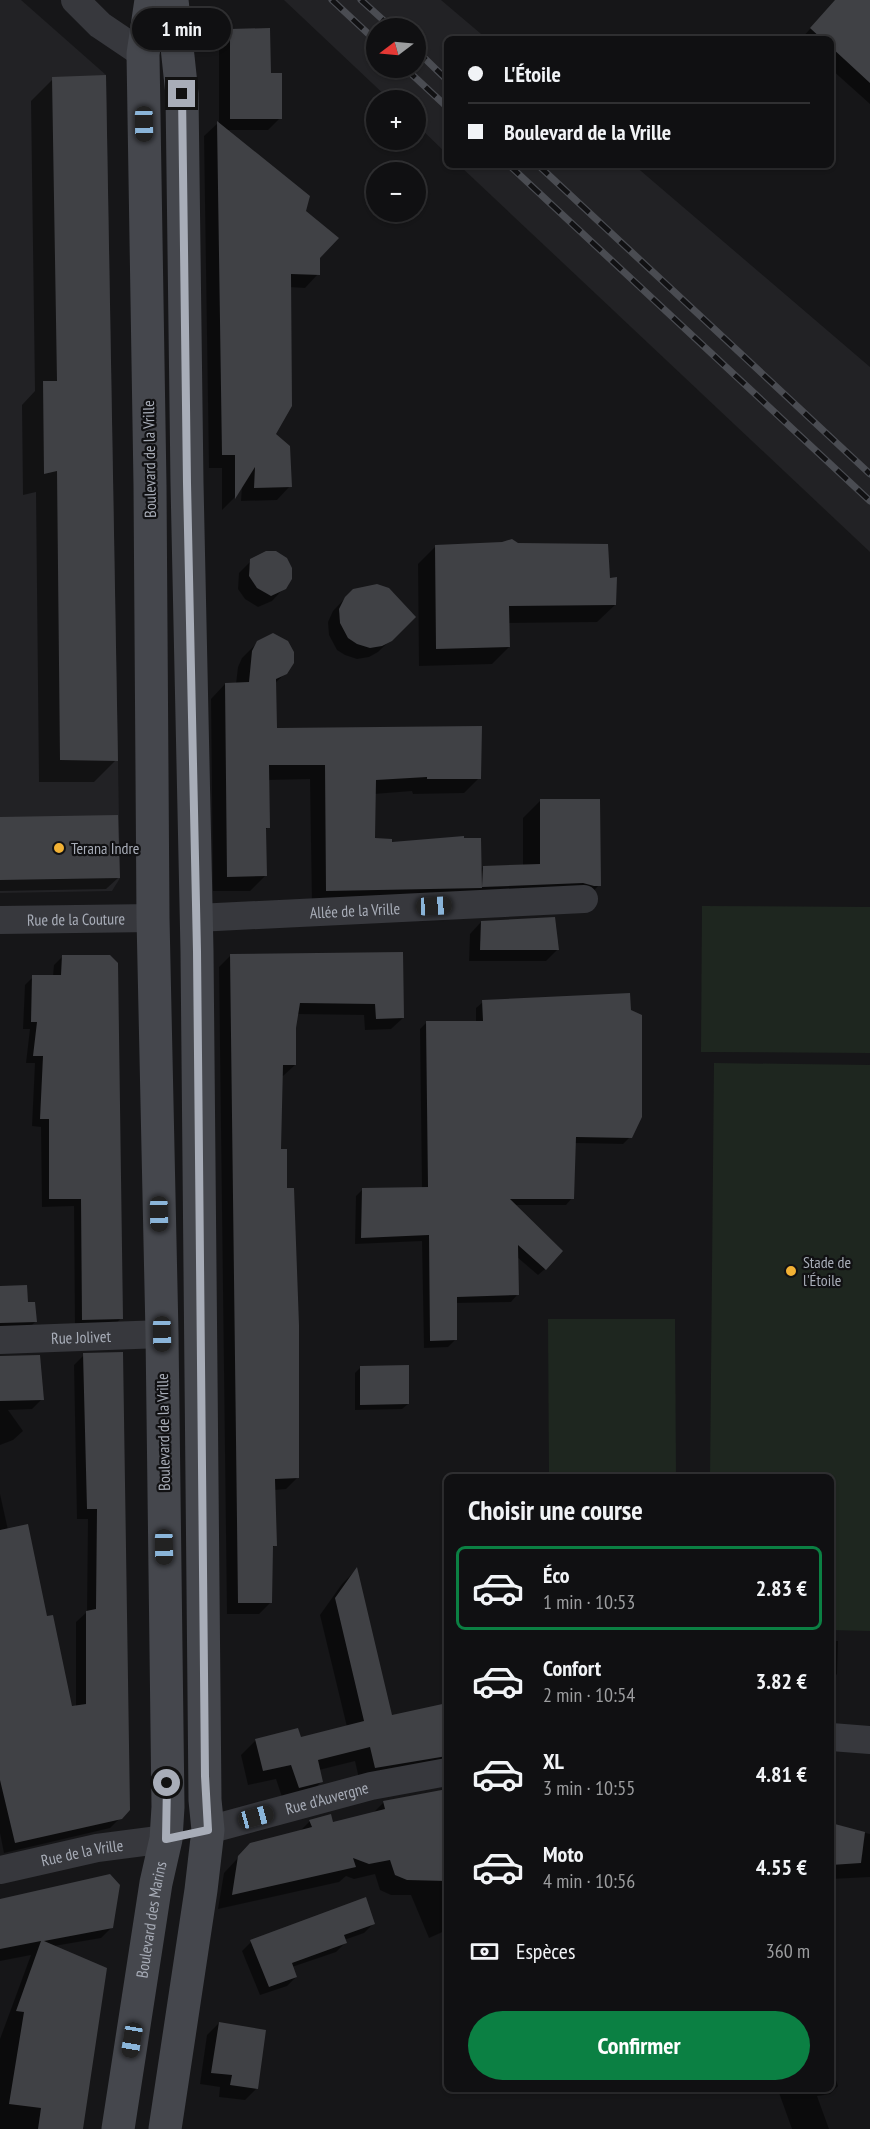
<!DOCTYPE html>
<html lang="fr">
<meta charset="utf-8">
<style>
:root{--surface:#101012;--page:#19191b;--text:#f1f3f6;--muted:#9c9d9f;--line:#303032;--accent:#0b8043}
body{margin:0;font-family:"PT Sans Narrow",sans-serif;background:var(--page);color:var(--text);height:100vh;display:flex;flex-direction:column;font-size:22px;white-space:nowrap}
*{box-sizing:border-box;margin:0}
p{font-size:20px;color:var(--muted)}
.icon{flex:none;width:33px;height:33px;fill:none;stroke:currentColor;stroke-width:2;stroke-linecap:round;stroke-linejoin:round}
.map{position:relative;flex:1;overflow:hidden}
.panel{position:absolute;left:444px;top:1474px;width:390px;height:618px;display:flex;flex-direction:column;background:var(--surface);border-radius:9px;box-shadow:0 2px 4px #0004,0 0 0 2px var(--line)}
.panel>*{flex:none}
.banner{position:absolute;left:444px;top:36px;width:390px;height:132px;border-radius:9px;box-shadow:0 2px 4px #0004,0 0 0 2px var(--line);display:grid;align-content:center;height:132px;padding:0 24px;background:var(--surface)}
.needle{width:39px;rotate:254deg}
.fabs{position:absolute;left:366px;top:18px;display:grid;gap:12px}
.fabs a{display:grid;place-items:center;width:60px;height:60px;border-radius:50%;background:var(--surface);box-shadow:0 2px 4px #0004,0 0 0 2px var(--line);font-size:30px}
.end{position:absolute;width:27px;height:27px;margin:-14px;border:8px solid #a8adb8;background:#111;box-shadow:0 0 0 3px #111}
.from{border-radius:50%}
.bubble{position:absolute;height:42px;border-radius:21px;background:var(--surface);box-shadow:0 2px 4px #0004,0 0 0 2px var(--line);font-size:20px;font-weight:800;line-height:42px;text-align:center}
.car{position:absolute;width:18px;height:36px;margin:-18px -9px;border-radius:8px;box-shadow:0 0 4px 2px #0007;background:linear-gradient(#222 24%,#8ab4d8 0 40%,#222 0 76%,#8ab4d8 0 86%,#222 0)}
.banner b{display:flex;align-items:center;gap:21px;height:57px;font-size:22px}
.banner b+b{border-top:2px solid var(--line)}
.banner i{width:15px;height:15px;background:var(--text)}
ul{padding:0;list-style:none}
li{display:flex;align-items:center;gap:18px;height:84px;margin:0 12px 9px;padding:0 12px;border:3px solid transparent;border-radius:9px}
li div{flex:1}
li b{display:block;font-size:22px}
li em{font-style:normal;font-weight:800}
li.selected{border-color:var(--accent)}
li>.icon{width:54px;height:54px;stroke-width:1.5}
h2{padding:0 24px;font-size:27px;line-height:72px}
.pay{display:flex;align-items:center;gap:15px;height:66px;padding:0 24px;font-size:22px}
.pay p{margin-inline-start:auto}
.primary-button{display:flex;gap:12px;margin-top:auto;padding:12px 24px}
.primary-button a{flex:1;height:69px;border-radius:36px;background:var(--accent);color:#fff;font-size:24px;font-weight:800;line-height:69px;text-align:center}
.map>svg:first-child{display:block}
</style>
<div class="map">
<svg width="870" height="2129" viewBox="0 0 870 2129">
<rect width="100%" height="100%" fill="#161618"/>
<g fill="#222225" fill-rule="evenodd">
<path d="M 0,0 L 21,0 L 106,75 L 120,878 L 112,891 L 0,893 Z"/>
<path d="M 284,0 L 441,0 L 487,39 L 447,39 L 447,154 L 416,124 L 416,100 L 390,100 ZM 376,28 L 416,28 L 416,68 L 376,68 Z"/>
<path d="M 459,165 L 634,165 L 870,367 L 870,552 Z"/>
</g>
<g fill="#1e261f">
<path d="M 702,906 L 870,907 L 870,1053 L 701,1052 Z"/>
<path d="M 714,1063 L 870,1065 L 870,1631 L 831,1630 L 831,1478 L 710,1477 Z"/>
<path d="M 548,1319 L 675,1319 L 676,1477 L 549,1477 Z"/>
</g>
<g fill="#0007">
<path d="M 836,0 L 862,0 L 870,7 L 870,104 L 831,69 L 831,39 L 801,39 Z"/>
<path d="M 231,31 L 269,75 L 280,118 L 268,130 L 226,130 L 304,211 L 319,258 L 318,274 L 305,288 L 289,287 L 274,435 L 290,486 L 277,500 L 241,501 L 242,486 L 234,498 L 222,510 L 222,468 L 209,468 L 204,136 L 218,123 L 219,124 L 219,43 Z"/>
<path d="M 53,79 L 116,760 L 94,782 L 39,782 L 36,492 L 23,495 L 22,405 L 35,391 L 31,101 Z"/>
<path d="M 435,547 L 609,579 L 615,605 L 597,622 L 508,623 L 509,647 L 492,664 L 419,666 L 418,564 Z"/>
<path d="M 251,561 L 284,588 L 272,601 L 258,607 L 245,599 L 238,589 L 239,573 Z"/>
<path d="M 377,585 L 414,617 L 378,652 L 369,657 L 357,659 L 345,655 L 337,650 L 329,635 L 328,622 L 333,611 L 353,590 Z"/>
<path d="M 258,642 L 286,673 L 274,684 L 275,730 L 479,778 L 464,793 L 413,794 L 412,791 L 374,794 L 373,840 L 480,870 L 483,867 L 523,866 L 523,818 L 540,801 L 599,885 L 582,903 L 312,905 L 310,779 L 267,780 L 268,827 L 264,831 L 265,876 L 250,891 L 213,891 L 211,699 L 225,684 L 236,684 L 238,667 L 242,658 Z"/>
<path d="M 0,819 L 118,878 L 106,889 L 0,891 Z"/>
<path d="M 481,922 L 558,949 L 546,961 L 469,961 L 470,934 Z"/>
<path d="M 402,954 L 403,1018 L 391,1029 L 365,1030 L 364,1015 L 297,1014 L 295,1028 L 295,1065 L 283,1076 L 281,1076 L 280,1151 L 297,1478 L 286,1489 L 274,1490 L 275,1545 L 272,1548 L 271,1602 L 259,1614 L 227,1614 L 219,967 L 231,955 Z"/>
<path d="M 63,956 L 121,1318 L 113,1327 L 75,1328 L 74,1206 L 42,1207 L 41,1127 L 32,1126 L 35,1063 L 26,1063 L 30,1029 L 23,1029 L 25,985 L 33,977 L 53,976 L 54,965 Z"/>
<path d="M 483,1002 L 630,1137 L 623,1144 L 575,1143 L 572,1198 L 566,1205 L 514,1205 L 545,1269 L 538,1275 L 517,1257 L 517,1295 L 511,1302 L 455,1303 L 455,1340 L 448,1347 L 424,1348 L 422,1241 L 355,1244 L 356,1196 L 363,1189 L 422,1188 L 420,1029 L 427,1022 L 476,1022 L 476,1008 Z"/>
<path d="M 0,1287 L 26,1303 L 35,1322 L 25,1332 L 0,1333 Z"/>
<path d="M 122,1353 L 121,1817 L 110,1828 L 4,1853 L 0,1833 L 0,1494 L 8,1530 L 46,1618 L 70,1707 L 76,1707 L 76,1622 L 87,1612 L 88,1519 L 77,1519 L 74,1365 L 84,1355 Z"/>
<path d="M 0,1358 L 42,1399 L 32,1409 L 8,1410 L 23,1431 L 13,1440 L 0,1445 Z"/>
<path d="M 361,1367 L 408,1404 L 402,1409 L 355,1410 L 355,1373 Z"/>
<path d="M 356,1570 L 391,1717 L 447,1704 L 447,1781 L 360,1783 L 355,1761 L 319,1770 L 322,1781 L 306,1797 L 284,1803 L 276,1779 L 248,1785 L 241,1755 L 256,1740 L 300,1739 L 347,1727 L 320,1615 L 342,1584 Z"/>
<path d="M 831,1641 L 838,1641 L 837,1674 L 831,1680 Z"/>
<path d="M 447,1790 L 447,1930 L 429,1938 L 411,1895 L 391,1895 L 380,1890 L 375,1874 L 354,1879 L 346,1876 L 339,1882 L 218,1909 L 224,1873 L 251,1844 L 299,1832 L 310,1821 L 332,1824 L 372,1814 L 384,1802 Z"/>
<path d="M 831,1825 L 870,1834 L 870,1877 L 831,1879 Z"/>
<path d="M 0,1900 L 112,1927 L 101,1938 L 54,1946 L 81,2129 L 0,2129 L 0,2039 L 31,1955 L 0,1961 Z"/>
<path d="M 373,1924 L 364,1933 L 344,1940 L 345,1943 L 336,1952 L 292,1967 L 296,1977 L 287,1986 L 260,1995 L 242,1951 L 251,1942 Z"/>
<path d="M 219,2023 L 257,2088 L 245,2100 L 219,2097 L 220,2087 L 200,2084 L 207,2035 Z"/>
<path d="M 831,2066 L 838,2086 L 830,2094 L 817,2096 L 829,2129 L 792,2129 L 778,2090 L 831,2090 Z"/>
</g>
<g fill="#404145">
<path d="M 835,0 L 870,0 L 870,83 L 831,47 L 831,39 L 822,39 L 810,28 Z"/>
<path d="M 270,28 L 271,73 L 282,73 L 282,119 L 230,119 L 230,29 Z"/>
<path d="M 106,75 L 118,761 L 60,760 L 57,471 L 44,474 L 43,381 L 57,381 L 52,77 Z"/>
<path d="M 217,121 L 310,196 L 306,211 L 339,238 L 320,258 L 320,275 L 291,274 L 292,406 L 276,434 L 290,446 L 292,487 L 254,488 L 255,467 L 235,499 L 235,455 L 222,455 Z"/>
<path d="M 512,539 L 518,543 L 608,544 L 610,578 L 617,577 L 616,605 L 509,606 L 510,647 L 436,649 L 435,545 L 502,542 Z"/>
<path d="M 266,551 L 276,551 L 287,558 L 292,568 L 292,579 L 286,589 L 271,596 L 257,588 L 249,576 L 250,559 Z"/>
<path d="M 377,584 L 389,588 L 416,617 L 392,641 L 382,646 L 370,648 L 357,644 L 348,638 L 340,623 L 339,609 L 345,597 L 353,589 Z"/>
<path d="M 273,633 L 288,641 L 294,652 L 294,663 L 287,674 L 276,679 L 277,728 L 482,726 L 481,779 L 427,779 L 427,777 L 376,780 L 375,838 L 392,839 L 392,842 L 464,836 L 464,838 L 481,838 L 482,888 L 326,891 L 325,765 L 269,765 L 270,828 L 266,828 L 267,876 L 227,877 L 225,683 L 249,682 L 252,651 L 257,641 Z"/>
<path d="M 540,799 L 600,799 L 601,886 L 594,886 L 583,883 L 482,887 L 483,866 L 540,864 Z"/>
<path d="M 118,815 L 120,878 L 0,880 L 0,817 Z"/>
<path d="M 555,917 L 559,950 L 480,950 L 481,921 Z"/>
<path d="M 403,952 L 404,1018 L 376,1019 L 375,1004 L 300,1003 L 296,1028 L 296,1065 L 283,1065 L 281,1149 L 287,1149 L 287,1188 L 294,1188 L 299,1325 L 299,1478 L 275,1479 L 277,1546 L 273,1546 L 272,1603 L 238,1603 L 230,954 Z"/>
<path d="M 62,955 L 110,955 L 118,963 L 123,1319 L 82,1320 L 81,1199 L 49,1199 L 49,1119 L 40,1119 L 43,1056 L 33,1056 L 37,1022 L 31,1022 L 32,975 L 61,975 Z"/>
<path d="M 630,993 L 631,1010 L 642,1015 L 642,1117 L 632,1138 L 576,1137 L 574,1199 L 510,1199 L 563,1251 L 546,1270 L 518,1245 L 519,1295 L 457,1297 L 457,1340 L 430,1341 L 429,1235 L 361,1238 L 362,1188 L 428,1187 L 426,1021 L 483,1021 L 482,1000 Z"/>
<path d="M 27,1285 L 28,1302 L 35,1302 L 37,1322 L 0,1323 L 0,1286 Z"/>
<path d="M 123,1352 L 130,1810 L 122,1819 L 15,1843 L 0,1780 L 0,1530 L 28,1524 L 47,1616 L 53,1615 L 72,1706 L 86,1704 L 86,1611 L 96,1609 L 97,1509 L 87,1509 L 83,1353 Z"/>
<path d="M 40,1355 L 44,1400 L 0,1401 L 0,1356 Z"/>
<path d="M 409,1365 L 409,1404 L 360,1405 L 360,1366 Z"/>
<path d="M 357,1567 L 392,1715 L 447,1703 L 447,1756 L 375,1768 L 370,1747 L 318,1760 L 323,1782 L 299,1788 L 291,1765 L 263,1771 L 255,1739 L 298,1728 L 301,1737 L 364,1721 L 335,1598 Z"/>
<path d="M 447,1789 L 447,1881 L 407,1880 L 395,1875 L 390,1860 L 369,1864 L 353,1858 L 356,1867 L 232,1895 L 238,1856 L 250,1843 L 312,1827 L 309,1820 L 331,1814 L 333,1822 L 385,1809 L 383,1801 Z"/>
<path d="M 831,1823 L 865,1832 L 861,1863 L 831,1865 Z"/>
<path d="M 110,1874 L 120,1885 L 113,1928 L 44,1941 L 107,1968 L 83,2129 L 38,2129 L 41,2108 L 9,2104 L 24,2012 L 16,2011 L 41,1941 L 0,1949 L 0,1899 Z"/>
<path d="M 366,1897 L 375,1924 L 344,1935 L 347,1943 L 292,1963 L 297,1977 L 269,1987 L 250,1940 Z"/>
<path d="M 219,2022 L 266,2030 L 258,2089 L 230,2085 L 232,2075 L 211,2073 Z"/>
</g>
<g fill="none" stroke-linecap="round" stroke-linejoin="round">
<g stroke="#37383d" stroke-width="28">
<path d="M 75,0 L 100,25 L 143,54"/>
<path id="s1" d="M 197,918 L 584,899"/>
<path id="s2" d="M 0,920 L 153,918"/>
<path id="s3" d="M 0,1340 L 162,1334"/>
<path d="M 831,1737 L 870,1740"/>
<path id="s4" d="M 208,1830 L 371,1786 L 447,1772"/>
<path id="s5" d="M 0,1870 L 97,1848 L 166,1839"/>
</g>
<g stroke="#45474d" stroke-width="33">
<path id="s6" d="M 118,2129 L 156,1883 L 166,1839 L 168,1807 L 162,1334 L 153,918 L 150,485 L 143,54 L 151,0"/>
<path d="M 165,2129 L 201,1890 L 208,1830 L 205,1800 L 197,951 L 187,483 L 182,94 L 172,0"/>
</g>
<defs>
<g id="rail">
<path d="M 332,0 L 376,41"/>
<path d="M 361,0 L 392,28"/>
<path d="M 416,50 L 447,80"/>
<path d="M 405,68 L 447,107"/>
<path d="M 509,165 L 870,501"/>
<path d="M 538,165 L 870,474"/>
</g>
</defs>
<use href="#rail" stroke="#4a4c52" stroke-width="7"/>
<use href="#rail" stroke="#111113" stroke-width="4.5" stroke-dasharray="14" stroke-linecap="butt"/>
</g>
<g fill="none" stroke-linecap="round" stroke-linejoin="round">
<path stroke="#a8adb8" stroke-width="8" d="M 167,1783 L 166,1839 L 208,1830 L 205,1776 L 197,951 L 187,483 L 182,94"/>
</g>
<g fill="#f2b134" stroke="#111113" stroke-width="2">
<circle cx="59" cy="848" r="6"/>
<circle cx="791" cy="1271" r="6"/>
</g>
<g text-anchor="middle" stroke-width="4.5" stroke-linejoin="round" paint-order="stroke">
<g font-size="16" fill="#a8adb8" stroke="#111113">
<text transform="translate(149 459) rotate(-91)" y="6">Boulevard de la Vrille</text>
<text dy="6" stroke="none"><textPath href="#s1" startOffset="158">Allée de la Vrille</textPath></text>
<text dy="6" stroke="none"><textPath href="#s2" startOffset="76">Rue de la Couture</textPath></text>
<text dy="6" stroke="none"><textPath href="#s3" startOffset="81">Rue Jolivet</textPath></text>
<text transform="translate(163 1432) rotate(-91)" y="6">Boulevard de la Vrille</text>
<text dy="6" stroke="none"><textPath href="#s4" startOffset="123">Rue d'Auvergne</textPath></text>
<text dy="6" stroke="none"><textPath href="#s5" startOffset="84">Rue de la Vrille</textPath></text>
<text dy="6" stroke="none"><textPath href="#s6" startOffset="212">Boulevard des Marins</textPath></text>
</g>
<g font-size="16" fill="#a8adb8" stroke="#111113" text-anchor="start">
<text x="71" y="854">Terana Indre</text>
<text x="803" y="1268">Stade de<tspan x="803" dy="18">l'Étoile</tspan></text>
</g>
</g>
</svg>
<div class="fabs">
<a><svg class="needle" viewBox="-14 -14 28 28"><path d="M0-13l5 13h-10z" fill="#e53935"/><path d="M0 13l5-13h-10z" fill="#9c9d9f"/></svg></a>
<a>+</a>
<a>−</a>
</div>
<i class="end from" style="left:167px;top:1783px"></i>
<i class="end" style="left:182px;top:94px"></i>
<div class="bubble" style="left:132px;top:8px;width:99px">1 min</div>
<i class="car" style="left:144px;top:124px;rotate:179deg"></i>
<i class="car" style="left:434px;top:906px;rotate:87deg"></i>
<i class="car" style="left:159px;top:1214px;rotate:179deg"></i>
<i class="car" style="left:162px;top:1334px;rotate:179deg"></i>
<i class="car" style="left:164px;top:1547px;rotate:179deg"></i>
<i class="car" style="left:256px;top:1817px;rotate:75deg"></i>
<i class="car" style="left:132px;top:2040px;rotate:189deg"></i>
<div class="banner">
<b><i class="from"></i>L'Étoile</b>
<b><i></i>Boulevard de la Vrille</b>
</div>
<section class="panel">
<h2>Choisir une course</h2>
<ul>
<li class="selected"><svg class="icon" aria-label="car" viewBox="0 0 24 24"><path d="M5 17H2v-5l4-1 3-4h7l3 4 3 1v5h-3M9 17h6M6 11h13"/><circle cx="7" cy="17" r="2"/><circle cx="17" cy="17" r="2"/></svg><div><b>Éco</b><p>1 min · 10:53</p></div><em>2.83 €</em></li>
<li><svg class="icon" aria-label="car" viewBox="0 0 24 24"><path d="M5 17H2v-5l4-1 3-4h7l3 4 3 1v5h-3M9 17h6M6 11h13"/><circle cx="7" cy="17" r="2"/><circle cx="17" cy="17" r="2"/></svg><div><b>Confort</b><p>2 min · 10:54</p></div><em>3.82 €</em></li>
<li><svg class="icon" aria-label="car" viewBox="0 0 24 24"><path d="M5 17H2v-5l4-1 3-4h7l3 4 3 1v5h-3M9 17h6M6 11h13"/><circle cx="7" cy="17" r="2"/><circle cx="17" cy="17" r="2"/></svg><div><b>XL</b><p>3 min · 10:55</p></div><em>4.81 €</em></li>
<li><svg class="icon" aria-label="car" viewBox="0 0 24 24"><path d="M5 17H2v-5l4-1 3-4h7l3 4 3 1v5h-3M9 17h6M6 11h13"/><circle cx="7" cy="17" r="2"/><circle cx="17" cy="17" r="2"/></svg><div><b>Moto</b><p>4 min · 10:56</p></div><em>4.55 €</em></li>
</ul>
<div class="pay"><svg class="icon" aria-label="cash" viewBox="0 0 24 24"><path d="M3 7h18v10H3z"/><circle cx="12" cy="12" r="2"/></svg>Espèces<p>360 m</p></div>
<div class="primary-button"><a>Confirmer</a></div>
</section>
</div>
